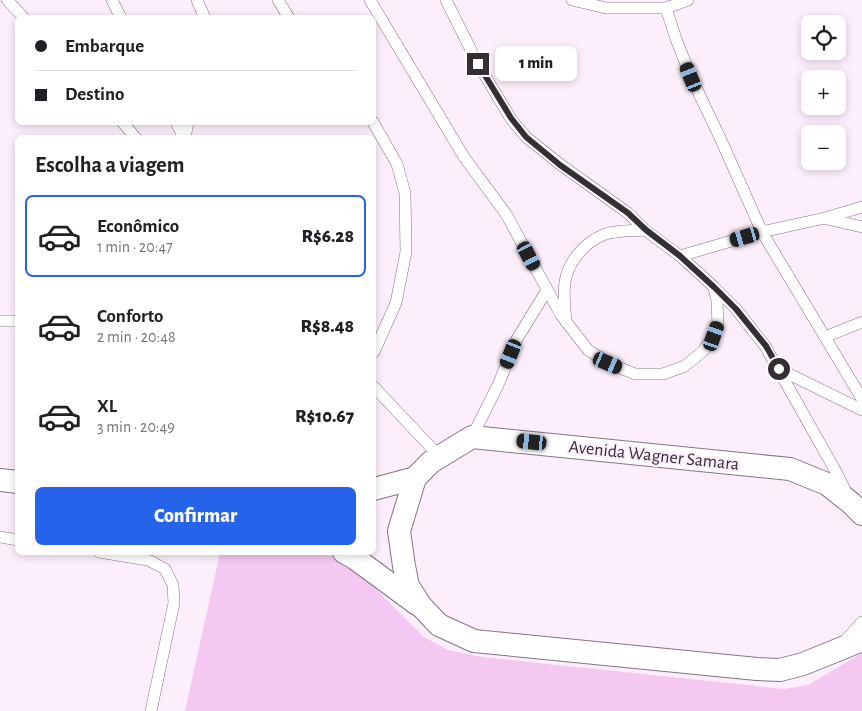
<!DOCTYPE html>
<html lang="pt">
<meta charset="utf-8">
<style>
:root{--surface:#fff;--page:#f2f2f2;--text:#202124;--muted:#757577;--line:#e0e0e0;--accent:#2563eb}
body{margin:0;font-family:"Alegreya Sans",sans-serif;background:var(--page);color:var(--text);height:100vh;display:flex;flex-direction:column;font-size:19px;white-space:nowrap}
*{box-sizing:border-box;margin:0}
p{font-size:16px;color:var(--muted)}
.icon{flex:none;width:28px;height:28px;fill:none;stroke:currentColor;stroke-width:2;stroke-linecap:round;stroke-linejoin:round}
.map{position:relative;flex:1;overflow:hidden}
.drawer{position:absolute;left:15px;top:135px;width:361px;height:420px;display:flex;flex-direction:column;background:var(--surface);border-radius:8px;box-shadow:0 2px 8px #0003}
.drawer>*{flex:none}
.banner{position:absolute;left:15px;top:15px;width:361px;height:110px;border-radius:8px;box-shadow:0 2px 8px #0003;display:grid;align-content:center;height:110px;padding:0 20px;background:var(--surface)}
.buttons{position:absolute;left:801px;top:15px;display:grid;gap:10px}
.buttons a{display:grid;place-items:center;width:45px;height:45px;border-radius:8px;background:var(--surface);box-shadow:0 2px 8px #0003;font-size:25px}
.end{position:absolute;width:22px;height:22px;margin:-11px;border:6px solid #362e35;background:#fff;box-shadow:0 0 0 2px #fff}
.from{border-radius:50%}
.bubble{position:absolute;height:35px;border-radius:8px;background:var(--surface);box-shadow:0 2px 8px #0003;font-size:16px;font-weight:800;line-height:35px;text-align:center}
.car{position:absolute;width:15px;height:30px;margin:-15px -8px;border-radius:6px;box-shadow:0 0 4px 1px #0007;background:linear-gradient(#222 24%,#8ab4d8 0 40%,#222 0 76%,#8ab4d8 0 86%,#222 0)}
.banner b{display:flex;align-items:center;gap:18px;height:48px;font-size:19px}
.banner b+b{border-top:1px solid var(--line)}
.banner i{width:12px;height:12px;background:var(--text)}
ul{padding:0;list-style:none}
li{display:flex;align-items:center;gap:15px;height:82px;margin:0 10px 8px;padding:0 10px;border:2px solid transparent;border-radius:8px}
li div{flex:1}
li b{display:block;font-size:19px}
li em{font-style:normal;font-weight:800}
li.selected{border-color:var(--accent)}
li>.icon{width:45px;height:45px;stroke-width:1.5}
h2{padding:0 20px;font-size:22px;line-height:60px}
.cta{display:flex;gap:10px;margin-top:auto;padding:10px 20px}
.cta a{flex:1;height:58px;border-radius:8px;background:var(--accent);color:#fff;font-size:20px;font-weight:800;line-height:58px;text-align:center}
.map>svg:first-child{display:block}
</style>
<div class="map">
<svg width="862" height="711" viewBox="0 0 862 711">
<rect width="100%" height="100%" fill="#fdeefc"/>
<path fill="#f5c8f1" d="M 220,553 L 328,553 L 363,576 L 424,637 L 448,650 L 483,657 L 784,689 L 808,685 L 862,653 L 862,711 L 185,711 Z"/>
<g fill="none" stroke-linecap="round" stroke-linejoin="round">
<defs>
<g id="lane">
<path d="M 7,0 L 24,18"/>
<path d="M 112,0 L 121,18"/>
<path d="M 197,0 L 205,18"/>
<path d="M 278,0 L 289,18"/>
<path d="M 370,0 L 464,157 L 506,214 L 561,315 L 588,350 L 608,363 L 635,374 L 663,374 L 685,366 L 703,351 L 714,336 L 718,325 L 717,301 L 714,288"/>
<path d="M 446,0 L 478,64 L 511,119 L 526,137 L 561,165 L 628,213 L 645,230 L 680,256 L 714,287 L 736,309 L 765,346 L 835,470 L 846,492"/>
<path d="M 572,0 L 606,8 L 666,8 L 688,0"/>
<path d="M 666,8 L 676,39 L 691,77 L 722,142 L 762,232 L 680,256"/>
<path d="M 122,122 L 136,138"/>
<path d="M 176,122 L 184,138"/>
<path d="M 373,122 L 397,164 L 405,193 L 406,252 L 396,303 L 374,352"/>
<path d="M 185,138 L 188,122"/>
<path d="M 862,207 L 825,218 L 762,232 L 862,399"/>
<path d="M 827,219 L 862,227"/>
<path d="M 0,321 L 18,321"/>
<path d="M 566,322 C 565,309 563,295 565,282 C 568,262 584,243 603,235 C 614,230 633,231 645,230"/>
<path d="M 825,337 L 862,322"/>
<path d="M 779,369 L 862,410"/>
<path d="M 374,387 L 439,456"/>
<path d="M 472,437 L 498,385 L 517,339 L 547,290"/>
<path d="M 0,537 L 18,540"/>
<path d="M 99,552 L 148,560 L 165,569 L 173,585 L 174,603 L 151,711"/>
<path d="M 844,642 L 862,622"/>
</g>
<g id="street">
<path d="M 0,480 L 18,482"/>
<path d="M 374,489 L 415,478"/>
<path d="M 862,514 L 851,503 L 827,484 L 790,469 L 472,437 L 431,462 L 415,478 L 399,531 L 404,566 L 408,586 L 421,606 L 439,625 L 474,641 L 757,669 L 780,670 L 803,664 L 862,640"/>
<path d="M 344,552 L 356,559 L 417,604"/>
</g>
</defs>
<use href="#lane" stroke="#867585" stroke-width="12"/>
<use href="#street" stroke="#867585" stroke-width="24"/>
<use href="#lane" stroke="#fff" stroke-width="11"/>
<use href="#street" stroke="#fff" stroke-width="22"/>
</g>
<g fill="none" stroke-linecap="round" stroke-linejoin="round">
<path stroke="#362e35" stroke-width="6" d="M 478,64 L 511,118 L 526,137 L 560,165 L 628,213 L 646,230 L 680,256 L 714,287 L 736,309 L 766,346 L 779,369"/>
</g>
<g text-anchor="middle" stroke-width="4.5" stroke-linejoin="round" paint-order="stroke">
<g font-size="18" fill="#362e35" stroke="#fdeefc">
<text transform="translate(654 455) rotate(6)" y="6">Avenida Wagner Samara</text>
</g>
</g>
</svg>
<div class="buttons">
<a><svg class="icon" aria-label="locate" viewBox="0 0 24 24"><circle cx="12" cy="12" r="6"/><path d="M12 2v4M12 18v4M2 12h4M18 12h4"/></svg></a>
<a>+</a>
<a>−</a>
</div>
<i class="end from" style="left:779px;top:369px"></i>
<i class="end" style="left:478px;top:64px"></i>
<div class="bubble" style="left:495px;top:46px;width:82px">1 min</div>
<i class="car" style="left:691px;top:77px;rotate:338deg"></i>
<i class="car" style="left:745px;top:237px;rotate:254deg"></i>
<i class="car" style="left:529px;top:256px;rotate:152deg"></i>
<i class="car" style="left:714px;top:336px;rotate:19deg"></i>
<i class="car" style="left:511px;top:354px;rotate:202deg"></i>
<i class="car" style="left:608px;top:363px;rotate:113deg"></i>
<i class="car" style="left:532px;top:442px;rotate:276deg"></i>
<div class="banner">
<b><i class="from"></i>Embarque</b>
<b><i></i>Destino</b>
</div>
<section class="drawer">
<h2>Escolha a viagem</h2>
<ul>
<li class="selected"><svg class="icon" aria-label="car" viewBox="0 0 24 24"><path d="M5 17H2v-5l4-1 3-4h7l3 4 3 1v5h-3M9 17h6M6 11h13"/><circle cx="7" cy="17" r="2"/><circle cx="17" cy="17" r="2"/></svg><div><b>Econômico</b><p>1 min · 20:47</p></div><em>R$6.28</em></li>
<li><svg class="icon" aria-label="car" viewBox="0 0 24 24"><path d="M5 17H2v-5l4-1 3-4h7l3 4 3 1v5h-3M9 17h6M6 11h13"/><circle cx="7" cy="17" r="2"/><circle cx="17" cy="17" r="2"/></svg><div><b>Conforto</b><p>2 min · 20:48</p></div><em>R$8.48</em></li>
<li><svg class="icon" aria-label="car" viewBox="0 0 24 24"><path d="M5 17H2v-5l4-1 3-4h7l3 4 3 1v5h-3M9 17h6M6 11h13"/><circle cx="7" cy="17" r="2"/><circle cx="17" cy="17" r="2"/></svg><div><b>XL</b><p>3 min · 20:49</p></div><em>R$10.67</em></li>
</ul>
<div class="cta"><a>Confirmar</a></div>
</section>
</div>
